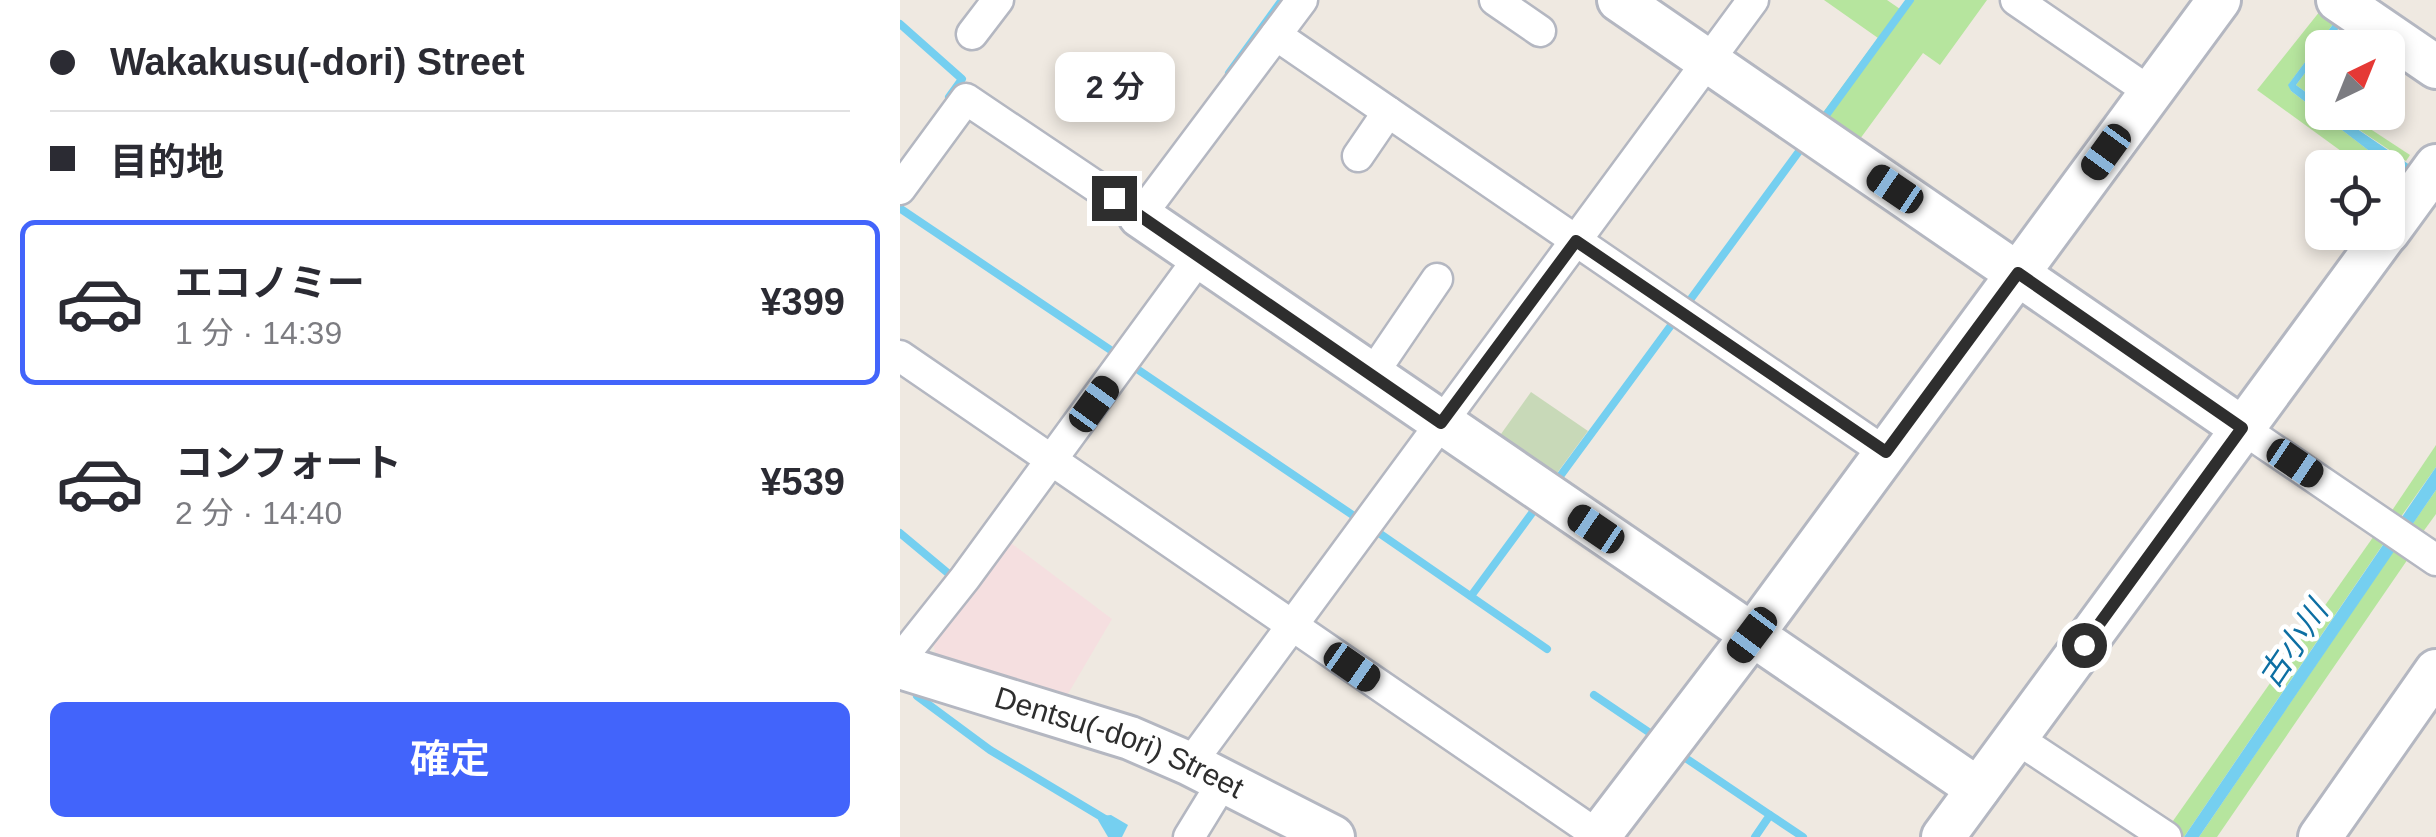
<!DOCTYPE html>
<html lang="ja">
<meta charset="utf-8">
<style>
:root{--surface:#fff;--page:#f2f2f3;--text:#2b2b33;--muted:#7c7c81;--line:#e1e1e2;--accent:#4264fb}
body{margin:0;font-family:Arial,"Noto Sans JP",sans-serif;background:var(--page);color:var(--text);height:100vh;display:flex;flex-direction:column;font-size:38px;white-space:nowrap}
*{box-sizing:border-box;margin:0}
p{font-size:32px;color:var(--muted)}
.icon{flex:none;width:55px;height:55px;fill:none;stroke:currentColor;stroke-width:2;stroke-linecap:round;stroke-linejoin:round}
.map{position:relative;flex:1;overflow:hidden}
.details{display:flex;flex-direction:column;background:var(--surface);width:900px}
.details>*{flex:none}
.top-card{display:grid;align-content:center;height:220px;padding:0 50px;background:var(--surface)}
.needle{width:65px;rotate:43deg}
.buttons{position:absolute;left:1405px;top:30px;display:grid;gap:20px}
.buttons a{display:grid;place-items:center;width:100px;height:100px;border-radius:15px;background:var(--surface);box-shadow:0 5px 15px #0003;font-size:50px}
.end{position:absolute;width:45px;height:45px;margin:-22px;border:12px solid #2e2e2e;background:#fff;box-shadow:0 0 0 5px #fff}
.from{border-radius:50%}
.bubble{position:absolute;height:70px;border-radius:15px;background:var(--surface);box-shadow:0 5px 15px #0003;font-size:32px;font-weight:600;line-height:70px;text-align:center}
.car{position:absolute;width:30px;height:60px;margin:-30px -15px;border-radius:12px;box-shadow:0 0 8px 2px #0007;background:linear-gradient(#222 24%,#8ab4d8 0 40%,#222 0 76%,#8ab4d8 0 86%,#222 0)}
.top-card b{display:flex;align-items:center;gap:35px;height:95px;font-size:38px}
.top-card b+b{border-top:2px solid var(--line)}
.top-card i{width:25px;height:25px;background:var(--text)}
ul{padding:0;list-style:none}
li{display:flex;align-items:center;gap:30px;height:165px;margin:0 20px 15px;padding:0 30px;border:5px solid transparent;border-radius:15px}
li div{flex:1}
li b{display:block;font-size:38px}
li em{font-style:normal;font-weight:600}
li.active{border-color:var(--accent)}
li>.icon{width:90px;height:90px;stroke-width:1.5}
.action{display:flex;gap:20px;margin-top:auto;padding:20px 50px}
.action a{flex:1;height:115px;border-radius:15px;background:var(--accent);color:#fff;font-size:40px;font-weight:600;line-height:115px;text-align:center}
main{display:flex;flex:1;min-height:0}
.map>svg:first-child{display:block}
</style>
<main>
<section class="details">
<div class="top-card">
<b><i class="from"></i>Wakakusu(-dori) Street</b>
<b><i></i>目的地</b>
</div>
<ul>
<li class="active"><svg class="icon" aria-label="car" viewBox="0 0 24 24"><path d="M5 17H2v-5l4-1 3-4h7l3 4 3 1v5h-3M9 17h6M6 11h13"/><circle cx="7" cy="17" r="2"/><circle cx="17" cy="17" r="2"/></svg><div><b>エコノミー</b><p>1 分 · 14:39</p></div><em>¥399</em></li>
<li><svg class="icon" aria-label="car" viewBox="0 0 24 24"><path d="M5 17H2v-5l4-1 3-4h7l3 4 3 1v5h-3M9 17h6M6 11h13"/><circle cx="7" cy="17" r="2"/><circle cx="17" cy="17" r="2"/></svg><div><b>コンフォート</b><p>2 分 · 14:40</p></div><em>¥539</em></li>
</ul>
<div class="action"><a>確定</a></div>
</section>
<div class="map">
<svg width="1536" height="837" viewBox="0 0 1536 837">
<rect width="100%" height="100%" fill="#efe9e1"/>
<path fill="#f5dfe0" d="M 107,540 L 212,619 L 165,699 L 36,657 L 33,643 Z"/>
<g fill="#b6e59e">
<path d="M 924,0 L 987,0 L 1000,9 L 1007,0 L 1087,0 L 1040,65 L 1023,53 L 957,143 L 919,118 L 978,38 Z"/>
<path d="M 1424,6 L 1439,16 L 1389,84 L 1391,91 L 1497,172 L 1488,185 L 1488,168 L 1463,167 L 1357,90 Z"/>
<path d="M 1422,50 L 1422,73 L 1411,89 L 1422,97 L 1422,104 L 1396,85 Z"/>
<path d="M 1434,113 L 1446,113 L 1510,155 L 1506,161 Z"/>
<path d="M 1536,445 L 1536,467 L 1498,521 L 1489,515 Z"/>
<path d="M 1536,490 L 1536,514 L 1520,536 L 1509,529 Z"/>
<path d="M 1476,533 L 1486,540 L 1284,837 L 1268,828 Z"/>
<path d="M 1496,547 L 1510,556 L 1317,837 L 1299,837 Z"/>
</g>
<path fill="#c8d9b8" d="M 631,392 L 688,431 L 652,480 L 596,441 Z"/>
<g fill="#75cff0">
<path d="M 1451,0 L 1460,0 L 1396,85 L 1422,104 L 1422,112 L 1434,113 L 1536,183 L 1536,202 L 1391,91 L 1388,85 Z"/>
<path d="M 1536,467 L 1536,490 L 1299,837 L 1284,837 Z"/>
<path d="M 211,815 L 228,825 L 222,837 L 208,837 L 198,820 L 200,816 Z"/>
</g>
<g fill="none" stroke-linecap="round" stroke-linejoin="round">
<g stroke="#75cff0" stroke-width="8">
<path d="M 0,24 L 62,79 L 49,97"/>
<path d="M 329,73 L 382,0"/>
<path d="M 924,118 L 1010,0"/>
<path d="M 1,209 L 215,353"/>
<path d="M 790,300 L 900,150"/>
<path d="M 237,369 L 454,516"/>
<path d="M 658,479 L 772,324"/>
<path d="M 0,533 L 49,574"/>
<path d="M 479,533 L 647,649"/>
<path d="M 571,596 L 635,509"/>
<path d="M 694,695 L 753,735"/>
<path d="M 17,696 L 90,750 L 205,819"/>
<path d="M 787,759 L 870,815 L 855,837"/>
<path d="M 870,815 L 903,837"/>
</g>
<defs>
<g id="street">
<path d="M 595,0 L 640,31"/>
<path d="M 1116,0 L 1250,92"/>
<path d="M 72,34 L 98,0"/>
<path d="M 376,35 L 986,453"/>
<path d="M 458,156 L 488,112"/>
<path d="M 0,189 L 66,99 L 240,216 L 402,0"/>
<path d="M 0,356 L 699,836"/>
<path d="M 471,376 L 537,279"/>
<path d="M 1342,428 L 1536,560"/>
<path d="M 0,660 L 65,578 L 299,258"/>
<path d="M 1116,738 L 1266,837"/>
<path d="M 290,764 L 853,0"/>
<path d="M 289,837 L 324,780"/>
</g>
<g id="secondary">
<path d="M 719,0 L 1342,428"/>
<path d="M 1438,0 L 1536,67"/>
<path d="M 240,216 L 1078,789"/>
<path d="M 1488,232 L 1536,166"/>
<path id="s1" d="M 0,667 L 230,738 L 290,764 L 433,837"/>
<path d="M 698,837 L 852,635 L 1319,0"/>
<path d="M 1043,837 L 1487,232"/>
<path d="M 1420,837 L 1536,671"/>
</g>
</defs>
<use href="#street" stroke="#b4b7c1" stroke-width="35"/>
<use href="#secondary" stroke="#b4b7c1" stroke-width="48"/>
<use href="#street" stroke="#fff" stroke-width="30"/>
<use href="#secondary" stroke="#fff" stroke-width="42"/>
</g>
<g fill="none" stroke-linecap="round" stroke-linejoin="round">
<path stroke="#2e2e2e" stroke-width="12" d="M 214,198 L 541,423 L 676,241 L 986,452 L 1118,273 L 1342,428 L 1184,645"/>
</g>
<g text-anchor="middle" stroke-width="9" stroke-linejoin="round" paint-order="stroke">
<g font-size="30" fill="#2e2e2e" stroke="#fff">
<text dy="10" stroke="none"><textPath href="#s1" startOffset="232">Dentsu(-dori) Street</textPath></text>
</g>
<g font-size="32" font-style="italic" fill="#0d6fa3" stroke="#fff">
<text transform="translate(1393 644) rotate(-56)" y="11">古小川</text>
</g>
</g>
</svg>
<div class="buttons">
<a><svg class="needle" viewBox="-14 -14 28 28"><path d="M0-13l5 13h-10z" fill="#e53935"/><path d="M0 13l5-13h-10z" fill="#7c7c81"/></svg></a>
<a><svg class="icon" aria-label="locate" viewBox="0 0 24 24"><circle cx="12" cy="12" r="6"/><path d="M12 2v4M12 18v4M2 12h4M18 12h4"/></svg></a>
</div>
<i class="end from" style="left:1184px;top:645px"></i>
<i class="end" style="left:214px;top:198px"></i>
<div class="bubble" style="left:155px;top:52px;width:120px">2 分</div>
<i class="car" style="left:1206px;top:152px;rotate:216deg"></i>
<i class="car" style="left:995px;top:189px;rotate:304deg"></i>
<i class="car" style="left:194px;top:404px;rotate:36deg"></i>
<i class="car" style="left:1395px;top:463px;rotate:124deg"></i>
<i class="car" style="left:696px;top:529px;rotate:304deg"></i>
<i class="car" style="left:852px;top:635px;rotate:217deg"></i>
<i class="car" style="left:452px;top:667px;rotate:125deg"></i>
</div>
</main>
